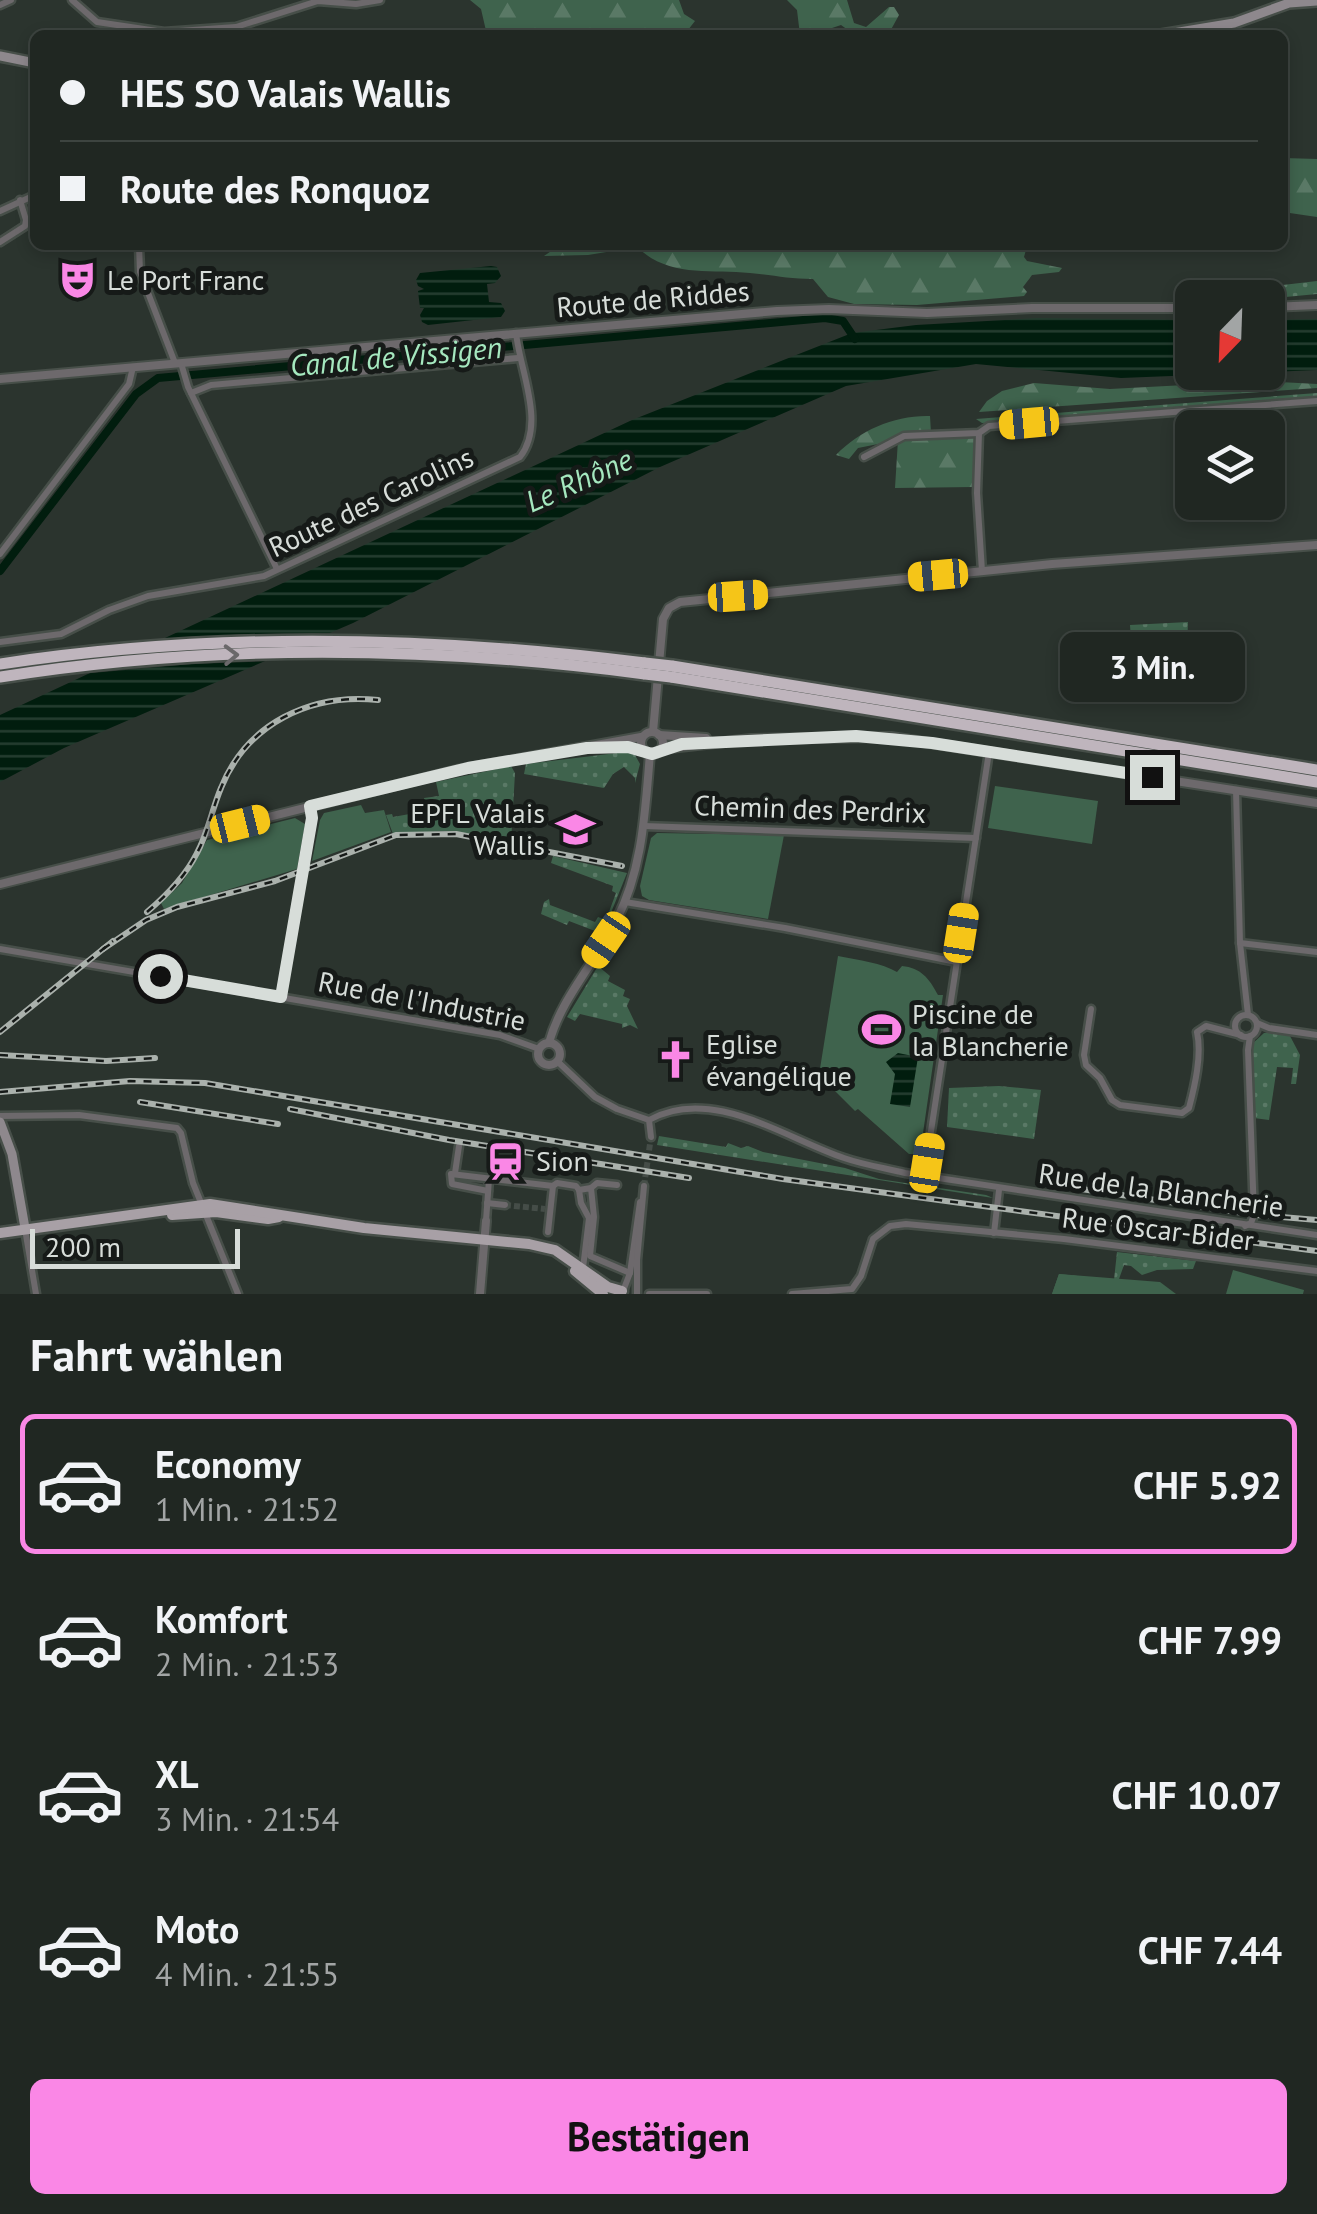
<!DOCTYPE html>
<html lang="de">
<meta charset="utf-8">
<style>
:root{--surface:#202722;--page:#282f2a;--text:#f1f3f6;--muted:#a2a5a5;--line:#3d4440;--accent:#fa87e6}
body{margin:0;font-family:"PT Sans",sans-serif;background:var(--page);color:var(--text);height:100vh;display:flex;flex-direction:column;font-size:38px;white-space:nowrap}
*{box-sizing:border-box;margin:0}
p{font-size:32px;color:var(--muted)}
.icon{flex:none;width:55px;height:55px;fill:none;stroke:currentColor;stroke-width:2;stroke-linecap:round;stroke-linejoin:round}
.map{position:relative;height:1294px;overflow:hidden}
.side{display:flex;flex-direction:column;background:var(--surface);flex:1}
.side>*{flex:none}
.hud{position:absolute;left:30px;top:30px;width:1258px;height:220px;border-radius:15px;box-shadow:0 5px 15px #0003,0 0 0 2px var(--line);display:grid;align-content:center;height:220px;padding:0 30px;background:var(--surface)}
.needle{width:65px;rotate:203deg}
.buttons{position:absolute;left:1175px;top:280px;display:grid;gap:20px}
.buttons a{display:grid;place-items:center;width:110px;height:110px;border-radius:15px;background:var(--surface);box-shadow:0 5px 15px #0003,0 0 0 2px var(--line);font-size:50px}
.scale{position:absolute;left:30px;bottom:25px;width:210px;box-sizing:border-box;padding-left:10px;border:5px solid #d7ddd9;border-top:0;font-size:28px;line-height:35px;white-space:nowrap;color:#d7ddd9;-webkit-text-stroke:8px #161a18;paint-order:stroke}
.end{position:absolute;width:45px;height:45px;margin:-22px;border:12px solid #d7ddd9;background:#111;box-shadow:0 0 0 5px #111}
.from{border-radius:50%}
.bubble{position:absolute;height:70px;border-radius:15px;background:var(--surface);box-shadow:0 5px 15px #0003,0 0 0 2px var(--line);font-size:32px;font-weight:700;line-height:70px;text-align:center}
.car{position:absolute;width:30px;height:60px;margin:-30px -15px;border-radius:12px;box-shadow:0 0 8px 2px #0007;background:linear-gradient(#f5c518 24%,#345 0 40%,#f5c518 0 76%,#345 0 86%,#f5c518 0)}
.hud b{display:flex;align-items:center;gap:35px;height:95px;font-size:38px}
.hud b+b{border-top:2px solid var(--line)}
.hud i{width:25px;height:25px;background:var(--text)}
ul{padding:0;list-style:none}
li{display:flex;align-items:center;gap:30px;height:140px;margin:0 20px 15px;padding:0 10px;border:5px solid transparent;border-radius:15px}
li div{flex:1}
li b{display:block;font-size:38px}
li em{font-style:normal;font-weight:700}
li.active{border-color:var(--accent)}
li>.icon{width:90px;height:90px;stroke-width:1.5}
h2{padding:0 30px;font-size:45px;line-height:120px}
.cta{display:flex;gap:20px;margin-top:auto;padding:20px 30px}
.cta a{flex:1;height:115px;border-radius:15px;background:var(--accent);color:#111;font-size:40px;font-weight:700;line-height:115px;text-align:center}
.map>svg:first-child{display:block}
</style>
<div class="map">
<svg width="1317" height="1294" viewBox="0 0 1317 1294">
<defs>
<pattern id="grass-dots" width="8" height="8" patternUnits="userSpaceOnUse" patternTransform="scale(2.5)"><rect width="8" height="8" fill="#3f634d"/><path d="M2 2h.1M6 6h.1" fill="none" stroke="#5a7966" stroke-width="1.8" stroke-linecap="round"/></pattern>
<pattern id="forest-firs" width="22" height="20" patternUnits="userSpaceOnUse" patternTransform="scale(2.5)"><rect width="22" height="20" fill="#3f634d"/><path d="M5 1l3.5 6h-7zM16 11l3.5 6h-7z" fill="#5a7966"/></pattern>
<pattern id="water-rules" width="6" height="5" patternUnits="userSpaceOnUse" patternTransform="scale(2.5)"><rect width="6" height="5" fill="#011d0e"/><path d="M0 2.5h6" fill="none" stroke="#253d30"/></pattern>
</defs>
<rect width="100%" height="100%" fill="#2b342e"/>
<g fill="url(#grass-dots)">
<path d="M 1317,281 L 1317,294 L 1275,298 L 1223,296 L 1213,288 L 1219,283 L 1256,288 Z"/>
<path d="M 1317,393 L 1317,400 L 982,423 L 976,419 Z"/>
<path d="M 1188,622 L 1187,647 L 1136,651 L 1132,656 L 1130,625 Z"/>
<path d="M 625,752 L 635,755 L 640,764 L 635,783 L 635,778 L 624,767 L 613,774 L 604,788 L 524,774 L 526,764 Z"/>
<path d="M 511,766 L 515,773 L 511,843 L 447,831 L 393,834 L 386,815 L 392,814 L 393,817 L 426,811 L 424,798 L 439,796 L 436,782 Z"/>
<path d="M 553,856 L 627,873 L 604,930 L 596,927 L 595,931 L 569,921 L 567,925 L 541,914 L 544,902 L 549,899 L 550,905 L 595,922 L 598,917 L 606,920 L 616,893 L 612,891 L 613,886 L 551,863 Z"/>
<path d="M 598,966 L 610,976 L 608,981 L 625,990 L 623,996 L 630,999 L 627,1006 L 638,1029 L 630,1025 L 622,1028 L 622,1024 L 580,1014 L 575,1021 L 567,1017 Z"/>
<path d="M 1274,1032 L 1290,1036 L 1300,1055 L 1296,1084 L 1291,1084 L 1293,1068 L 1277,1067 L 1269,1120 L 1254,1118 L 1252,1044 L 1264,1033 Z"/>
<path d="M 999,1086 L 1041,1090 L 1034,1139 L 947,1127 L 949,1088 Z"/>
<path d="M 659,1136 L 726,1147 L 728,1143 L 741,1148 L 748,1146 L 763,1152 L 845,1168 L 879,1179 L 986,1195 L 993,1198 L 657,1145 Z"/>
<path d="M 1117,1252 L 1196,1261 L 1193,1269 L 1157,1270 L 1142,1275 L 1131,1266 L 1124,1265 L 1119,1279 L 1109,1285 L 1052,1294 L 1059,1274 L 1114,1280 Z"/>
</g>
<g fill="url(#forest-firs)">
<path d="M 470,0 L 679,0 L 684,14 L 695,21 L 684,35 L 487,35 L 481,9 Z"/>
<path d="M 787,0 L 847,0 L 854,23 L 866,27 L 889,7 L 894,7 L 899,15 L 888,35 L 855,35 L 841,25 L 832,28 L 829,35 L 800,35 L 797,10 Z"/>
<path d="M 1283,158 L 1317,159 L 1317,217 L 1283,212 Z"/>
<path d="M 560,245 L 576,248 L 579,245 L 1045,245 L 1027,246 L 1024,257 L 1027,261 L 1062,268 L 1059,272 L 1032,275 L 1023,287 L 1027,292 L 1024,296 L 917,305 L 854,304 L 828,297 L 813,279 C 789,279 773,275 750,273 C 710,269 669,278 637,247 L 588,255 L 544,256 Z"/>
<path d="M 1261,381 L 1317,384 L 1317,388 L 979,412 L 987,401 L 1002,391 L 1034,383 L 1110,389 Z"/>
<path d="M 930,416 L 931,433 L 975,434 L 973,487 L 895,488 L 898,440 L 858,448 L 849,459 L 836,455 C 860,430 895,415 930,416 Z"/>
</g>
<g fill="#3f634d">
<path d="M 995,786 L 1098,801 L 1092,844 L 988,828 Z"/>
<path d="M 361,805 L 365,813 L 384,810 L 391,832 L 312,861 L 320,820 L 324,813 Z"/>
<path d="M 295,818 L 305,824 L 297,869 L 164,909 L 161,903 L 182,883 L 207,840 Z"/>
<path d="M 657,833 L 784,835 L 768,919 L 649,900 L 642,896 L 640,886 L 651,838 Z"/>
<path d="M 838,956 C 859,960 882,963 897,972 L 902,966 C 921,968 929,978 938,995 L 943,995 L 921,1147 L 915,1147 L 914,1154 L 909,1154 L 858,1109 L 855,1111 L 819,1075 Z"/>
<path d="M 1233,1270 L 1304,1290 L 1303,1294 L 1226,1294 Z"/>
<path d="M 1059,1274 L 1160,1282 L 1176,1294 L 1052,1294 Z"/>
</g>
<g fill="url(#water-rules)">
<path d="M 491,266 L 497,267 L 501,276 L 495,283 L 487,284 L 489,302 L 501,303 L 505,311 L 501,317 L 428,325 L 422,322 L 420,315 L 424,308 L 420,308 L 418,291 L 424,289 L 418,286 L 416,280 L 420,273 Z"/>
<path d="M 1038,318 L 1192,320 L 1192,372 L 1248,373 L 1121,378 L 976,364 L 846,386 L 660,467 L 353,623 L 64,748 L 0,782 L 0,715 L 632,420 L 852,333 L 916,325 Z"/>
<path d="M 1317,319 L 1317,370 L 1268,372 L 1268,320 Z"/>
<path d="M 898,1053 L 918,1057 L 910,1107 L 890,1104 L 895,1074 L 886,1062 Z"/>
</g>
<path fill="#2b342e" d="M 343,633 L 278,661 L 192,664 L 70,675 L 144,641 L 244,634 Z"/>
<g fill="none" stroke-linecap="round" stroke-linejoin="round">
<path stroke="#011d0e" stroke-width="2.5" d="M 396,351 L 403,358"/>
<path stroke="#011d0e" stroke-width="8" d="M 0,571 L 136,394 L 158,378 L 825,318 L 843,321 L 855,339"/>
<g stroke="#454d48" stroke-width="6" stroke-dasharray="6 3" stroke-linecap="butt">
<path d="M 644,1186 L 651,1137"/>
<path d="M 505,1205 L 545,1209"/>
</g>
<defs>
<g id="minor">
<path d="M 72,0 L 97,22 L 164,32 L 236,27 L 318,1 L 356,4 L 380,0"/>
<path d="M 0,5 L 11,0"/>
<path d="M 0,211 L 35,195"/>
<path d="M 0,242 L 25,226 L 26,220 L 20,200"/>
<path d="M 139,245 L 140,272 L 175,363"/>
<path d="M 181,363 L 188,387 L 277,569"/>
<path d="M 191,393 L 211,385 L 518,358"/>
<path d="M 979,433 L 977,493 L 982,571"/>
<path d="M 864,457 L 904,436 L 979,433 L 989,426 L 1317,401"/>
<path d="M 0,554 L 129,384 L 133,367"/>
<path d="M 0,642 L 61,634 L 109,610 L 148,596 L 264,576 L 520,457 C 546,424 520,371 516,333"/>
<path d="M 1236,790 L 1240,943 L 1248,1015"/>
<path d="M 644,826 L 976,838"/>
<path d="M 625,902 L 785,928 L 957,962"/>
<path d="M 1240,943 L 1317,952"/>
<path d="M 0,949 L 500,1035 L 539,1049"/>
<path d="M 281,997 L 312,818 L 311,807"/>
<path d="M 1091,1009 L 1084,1055 L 1086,1065 L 1100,1078 L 1112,1100 L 1120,1105 L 1182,1113 L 1189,1108 C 1195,1085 1202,1055 1197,1032 L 1206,1026 L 1241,1035"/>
<circle cx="1246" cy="1026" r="11"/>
<path d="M 1257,1023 L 1269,1028 L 1317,1035"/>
<path d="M 557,1061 L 595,1097 L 617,1109 L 649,1120 L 651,1137"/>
<path d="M 0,1116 L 79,1115 L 177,1128 L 181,1133 L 193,1183 L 238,1294"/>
<path d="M 649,1120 C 711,1085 785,1138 844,1158 C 864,1165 885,1168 905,1173 L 1317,1235"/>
<path d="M 455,1173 L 459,1146"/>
<path d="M 924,1177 L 989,752"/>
<path d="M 591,1188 L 597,1183 L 617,1185"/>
<path d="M 579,1190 L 581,1203 L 589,1218 L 583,1268"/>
<path d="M 488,1191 L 452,1184 L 451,1174 L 553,1186 L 557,1183 L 576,1186 L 579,1190 L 591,1188 L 594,1217 L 590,1256 L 630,1273"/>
<path d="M 487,1203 L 505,1205"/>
<path d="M 486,1221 L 489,1179"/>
<path d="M 1245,1226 L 1251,1223 L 1254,1215 L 1248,1050 L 1250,1036"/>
<path d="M 25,1229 L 36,1294"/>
<path d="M 548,1232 L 553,1186"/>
<path d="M 994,1233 L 999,1190"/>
<path d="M 623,1291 L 630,1273 L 640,1202"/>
<path d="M 637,1294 L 637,1260 L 644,1186"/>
<path d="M 649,1294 L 707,1294"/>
<path d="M 792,1294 L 852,1289 L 861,1276 L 873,1239 L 890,1226 L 906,1224 L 1064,1239 L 1317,1271"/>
</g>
<g id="tertiary">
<path d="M 1268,307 L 1317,305"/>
<path d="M 0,379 L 777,311 L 829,309 L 927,313 L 1032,308 L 1192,308"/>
<circle cx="652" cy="743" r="11"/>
<path d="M 653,732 L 663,619 L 669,608 L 680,602 L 1052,564 L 1317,545"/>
<path d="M 659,735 L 706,738"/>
<path d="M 661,749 L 751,739 L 891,737 L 1317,803"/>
<path d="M 0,884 L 457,770 L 641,737"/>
<path d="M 549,1043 C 561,998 596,962 616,921 C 643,869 645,811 650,754"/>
<circle cx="549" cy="1054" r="11"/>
<path d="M 480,1294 L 486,1221"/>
</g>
<g id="secondary">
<path d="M 1161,35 L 1234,23 L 1289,3 L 1317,1"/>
<path d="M 0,56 L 35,63"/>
<path d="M 0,1122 L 12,1154 L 25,1228"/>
</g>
<g id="primary">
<path d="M 172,1215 L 216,1212 L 268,1219 L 279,1217"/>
<path d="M 0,1233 L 210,1204 L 364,1228 L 529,1244 L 555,1250 L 608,1287 L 622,1291"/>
<path d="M 575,1271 L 603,1294"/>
</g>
<g id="motorway">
<path d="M 0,664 C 215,631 430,636 645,663"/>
<path d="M 672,666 L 1317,770"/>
<path d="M 0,677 C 213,643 432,646 645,674"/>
<path d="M 671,677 L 1317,782"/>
</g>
</defs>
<use href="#minor" stroke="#474f49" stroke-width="11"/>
<use href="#tertiary" stroke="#474f49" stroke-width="12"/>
<use href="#secondary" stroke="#474f49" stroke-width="14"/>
<use href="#primary" stroke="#474f49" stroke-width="15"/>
<use href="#motorway" stroke="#474f49" stroke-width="16"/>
<use href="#minor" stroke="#6d696c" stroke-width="6"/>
<use href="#tertiary" stroke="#6d696c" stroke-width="8"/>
<use href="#secondary" stroke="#8e888d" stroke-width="9"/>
<use href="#primary" stroke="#a8a0a6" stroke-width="10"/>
<use href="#motorway" stroke="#bfb5bd" stroke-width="11"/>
<defs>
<g id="rail">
<path d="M 147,912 C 167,895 185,877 197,853 C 208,833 212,809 221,788 C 247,723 311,693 378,700"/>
<path d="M 103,949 L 146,920 L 177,907 L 275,881 L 396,835 L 456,834 L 622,866"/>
<path d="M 0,1032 L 113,941"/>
<path d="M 0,1055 L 106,1061 L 155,1058"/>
<path d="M 0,1092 L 130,1081 L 205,1083 L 783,1179 L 1317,1251"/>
<path d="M 140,1102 L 278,1124"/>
<path d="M 290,1109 L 449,1140 L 689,1178"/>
<path d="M 1061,1186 L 1257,1215 L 1317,1220"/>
</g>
</defs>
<use href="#rail" stroke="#aab1ac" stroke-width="6"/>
<use href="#rail" stroke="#161a18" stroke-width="2.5" stroke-dasharray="8" stroke-linecap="butt"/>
<defs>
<g id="motorway-bridge">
<path d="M 645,663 L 672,666"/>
<path d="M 645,674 L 671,677"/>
</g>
</defs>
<use href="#motorway-bridge" stroke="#474f49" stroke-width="16" stroke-linecap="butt"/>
<use href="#motorway-bridge" stroke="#bfb5bd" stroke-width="11"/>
</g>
<defs><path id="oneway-chevron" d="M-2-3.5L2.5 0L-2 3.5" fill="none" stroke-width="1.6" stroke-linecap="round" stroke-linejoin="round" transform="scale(2.5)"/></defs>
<use stroke="#6a686a" href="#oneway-chevron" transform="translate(231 655) rotate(-2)"/>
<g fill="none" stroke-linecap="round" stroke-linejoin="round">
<path stroke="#d7ddd9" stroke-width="12" d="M 160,976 L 281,997 L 312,818 L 310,806 L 468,768 L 587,748 L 628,747 L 652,754 L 682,744 L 856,736 L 932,743 L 1152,777"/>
</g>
<defs>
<symbol id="theatre-bare" viewBox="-9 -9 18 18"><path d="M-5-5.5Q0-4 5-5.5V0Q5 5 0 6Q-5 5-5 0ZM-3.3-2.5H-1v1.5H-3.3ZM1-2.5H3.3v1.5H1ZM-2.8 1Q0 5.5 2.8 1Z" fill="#fa87e6" stroke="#161a18" stroke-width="2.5" paint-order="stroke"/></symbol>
<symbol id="university-bare" viewBox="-9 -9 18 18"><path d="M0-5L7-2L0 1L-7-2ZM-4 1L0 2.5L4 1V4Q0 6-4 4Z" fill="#fa87e6" stroke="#161a18" stroke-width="2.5" paint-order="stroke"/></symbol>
<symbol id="stadium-bare" viewBox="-9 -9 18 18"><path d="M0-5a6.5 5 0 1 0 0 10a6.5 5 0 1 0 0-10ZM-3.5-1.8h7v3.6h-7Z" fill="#fa87e6" stroke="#161a18" stroke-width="2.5" paint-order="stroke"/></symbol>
<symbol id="church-bare" viewBox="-9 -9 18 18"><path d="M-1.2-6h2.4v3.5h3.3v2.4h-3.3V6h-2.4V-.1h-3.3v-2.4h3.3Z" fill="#fa87e6" stroke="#161a18" stroke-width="2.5" paint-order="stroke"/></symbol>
<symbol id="station-bare" viewBox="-9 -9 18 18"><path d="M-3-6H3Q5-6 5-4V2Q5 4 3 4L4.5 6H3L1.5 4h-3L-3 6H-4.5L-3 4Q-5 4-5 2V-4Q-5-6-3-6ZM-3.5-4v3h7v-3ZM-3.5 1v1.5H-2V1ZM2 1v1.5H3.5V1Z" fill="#fa87e6" stroke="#161a18" stroke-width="2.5" paint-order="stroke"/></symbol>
</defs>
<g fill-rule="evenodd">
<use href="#theatre-bare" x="50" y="252" width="55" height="55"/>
<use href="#university-bare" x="548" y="802" width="55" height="55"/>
<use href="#stadium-bare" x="854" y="1002" width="55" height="55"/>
<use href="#church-bare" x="648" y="1032" width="55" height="55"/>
<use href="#station-bare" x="478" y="1134" width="55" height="55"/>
</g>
<g text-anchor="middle" stroke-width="10" stroke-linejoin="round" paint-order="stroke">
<g font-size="28" fill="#d7ddd9" stroke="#161a18" text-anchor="start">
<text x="107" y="290">Le Port Franc</text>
<text x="545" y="823" text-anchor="end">EPFL Valais<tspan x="545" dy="32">Wallis</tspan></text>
<text x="912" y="1024">Piscine de<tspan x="912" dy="32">la Blancherie</tspan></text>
<text x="706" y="1054">Eglise<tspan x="706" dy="32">évangélique</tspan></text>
<text x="536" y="1171">Sion</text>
</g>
<g font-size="28" fill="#d7ddd9" stroke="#161a18">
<text transform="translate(653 299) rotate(-5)" y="10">Route de Riddes</text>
<text transform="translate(371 502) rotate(-25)" y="10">Route des Carolins</text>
<text transform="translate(810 809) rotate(2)" y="10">Chemin des Perdrix</text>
<text transform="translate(422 1001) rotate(11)" y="10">Rue de l'Industrie</text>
<text transform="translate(1161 1190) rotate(8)" y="10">Rue de la Blancherie</text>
<text transform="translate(1158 1229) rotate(7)" y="10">Rue Oscar-Bider</text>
</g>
<g font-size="30" font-style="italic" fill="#a5e8bf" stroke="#161a18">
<text transform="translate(396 357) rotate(-5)" y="10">Canal de Vissigen</text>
<text transform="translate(579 481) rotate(-24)" y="10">Le Rhône</text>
</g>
</g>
</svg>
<div class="buttons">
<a><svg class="needle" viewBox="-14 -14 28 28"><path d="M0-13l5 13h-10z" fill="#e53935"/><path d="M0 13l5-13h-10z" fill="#a2a5a5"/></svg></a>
<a><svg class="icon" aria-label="layers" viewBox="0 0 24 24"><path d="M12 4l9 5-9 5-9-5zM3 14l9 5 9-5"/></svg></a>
</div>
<div class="scale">200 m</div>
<i class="end from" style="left:160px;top:976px"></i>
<i class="end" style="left:1152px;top:777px"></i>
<div class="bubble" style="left:1060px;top:632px;width:185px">3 Min.</div>
<i class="car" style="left:1029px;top:423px;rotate:265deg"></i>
<i class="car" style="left:938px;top:575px;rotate:265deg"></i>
<i class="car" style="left:738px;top:596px;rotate:86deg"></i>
<i class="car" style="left:240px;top:824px;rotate:76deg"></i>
<i class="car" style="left:961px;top:933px;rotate:9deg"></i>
<i class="car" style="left:606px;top:940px;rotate:214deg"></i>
<i class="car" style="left:927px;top:1163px;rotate:9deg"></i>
<div class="hud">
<b><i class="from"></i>HES SO Valais Wallis</b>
<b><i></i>Route des Ronquoz</b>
</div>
</div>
<section class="side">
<h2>Fahrt wählen</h2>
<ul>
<li class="active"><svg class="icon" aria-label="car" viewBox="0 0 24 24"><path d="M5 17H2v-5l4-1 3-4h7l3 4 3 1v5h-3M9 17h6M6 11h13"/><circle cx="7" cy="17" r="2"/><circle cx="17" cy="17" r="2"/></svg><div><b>Economy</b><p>1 Min. · 21:52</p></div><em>CHF 5.92</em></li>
<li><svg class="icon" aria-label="car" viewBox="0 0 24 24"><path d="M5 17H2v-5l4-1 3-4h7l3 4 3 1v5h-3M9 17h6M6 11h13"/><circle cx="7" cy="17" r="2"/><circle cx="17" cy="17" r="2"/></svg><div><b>Komfort</b><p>2 Min. · 21:53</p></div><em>CHF 7.99</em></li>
<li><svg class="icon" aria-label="car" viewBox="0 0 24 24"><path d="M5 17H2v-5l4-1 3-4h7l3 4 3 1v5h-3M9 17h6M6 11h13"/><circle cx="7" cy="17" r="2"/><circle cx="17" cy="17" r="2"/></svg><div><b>XL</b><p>3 Min. · 21:54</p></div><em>CHF 10.07</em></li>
<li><svg class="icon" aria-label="car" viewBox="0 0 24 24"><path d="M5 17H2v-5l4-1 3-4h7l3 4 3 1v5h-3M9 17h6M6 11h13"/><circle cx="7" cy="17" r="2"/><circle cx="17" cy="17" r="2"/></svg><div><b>Moto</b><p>4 Min. · 21:55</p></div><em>CHF 7.44</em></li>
</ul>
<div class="cta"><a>Bestätigen</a></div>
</section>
